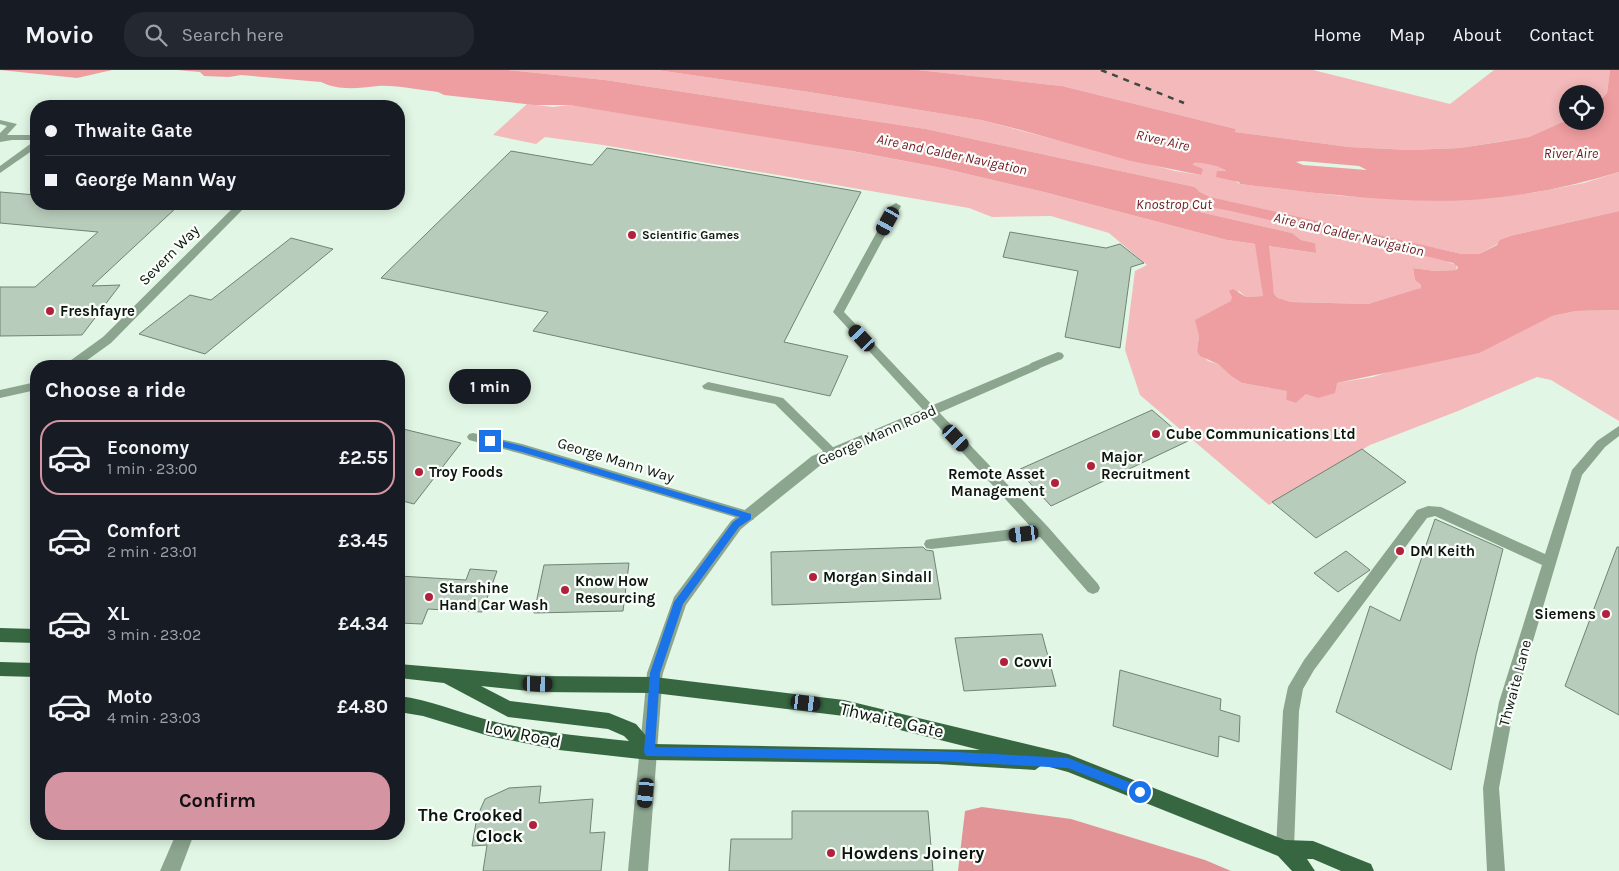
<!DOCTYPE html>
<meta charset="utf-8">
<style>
:root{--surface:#171b24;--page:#242831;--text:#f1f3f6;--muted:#9ea1a6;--line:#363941;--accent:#d594a2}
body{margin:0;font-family:Karla,sans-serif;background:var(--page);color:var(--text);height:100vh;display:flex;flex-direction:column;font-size:19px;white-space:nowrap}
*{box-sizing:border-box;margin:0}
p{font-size:16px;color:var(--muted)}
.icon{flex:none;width:28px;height:28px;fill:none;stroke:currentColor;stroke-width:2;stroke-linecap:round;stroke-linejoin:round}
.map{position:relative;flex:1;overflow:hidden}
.panel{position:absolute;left:30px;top:290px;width:375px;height:480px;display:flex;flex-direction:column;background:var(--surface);border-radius:20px;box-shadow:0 2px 12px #0003}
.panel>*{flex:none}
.top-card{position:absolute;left:30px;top:30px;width:375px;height:110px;border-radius:20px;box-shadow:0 2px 12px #0003;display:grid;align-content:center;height:110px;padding:0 15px;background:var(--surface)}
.fabs{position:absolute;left:1559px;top:15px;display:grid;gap:10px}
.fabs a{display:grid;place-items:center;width:45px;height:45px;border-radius:50%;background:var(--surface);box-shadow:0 2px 12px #0003;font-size:25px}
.end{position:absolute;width:22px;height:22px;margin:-11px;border:6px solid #1a73e8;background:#fff;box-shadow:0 0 0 2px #fff}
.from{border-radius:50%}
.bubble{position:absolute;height:35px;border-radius:18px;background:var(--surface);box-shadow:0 2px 12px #0003;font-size:16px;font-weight:700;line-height:35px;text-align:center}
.car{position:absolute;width:15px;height:30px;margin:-15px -8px;border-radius:6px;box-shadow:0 0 4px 1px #0007;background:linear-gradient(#222 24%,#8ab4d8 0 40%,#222 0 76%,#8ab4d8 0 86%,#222 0)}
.top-card b{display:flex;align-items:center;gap:18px;height:48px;font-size:19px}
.top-card b+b{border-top:1px solid var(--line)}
.top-card i{width:12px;height:12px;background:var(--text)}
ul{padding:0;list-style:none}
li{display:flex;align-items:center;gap:15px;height:75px;margin:0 10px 8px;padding:0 5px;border:2px solid transparent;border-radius:20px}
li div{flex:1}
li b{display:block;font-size:19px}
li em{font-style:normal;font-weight:700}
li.on{border-color:var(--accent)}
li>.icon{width:45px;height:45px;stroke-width:1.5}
h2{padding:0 15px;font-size:22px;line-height:60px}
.primary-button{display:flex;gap:10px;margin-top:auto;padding:10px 15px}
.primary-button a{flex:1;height:58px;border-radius:20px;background:var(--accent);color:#111;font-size:20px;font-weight:700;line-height:58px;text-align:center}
header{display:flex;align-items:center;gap:30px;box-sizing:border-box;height:70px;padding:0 25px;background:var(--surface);border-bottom:1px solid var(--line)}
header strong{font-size:24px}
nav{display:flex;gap:28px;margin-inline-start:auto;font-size:18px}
.search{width:350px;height:45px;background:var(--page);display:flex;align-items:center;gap:12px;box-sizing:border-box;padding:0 18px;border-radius:20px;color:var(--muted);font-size:19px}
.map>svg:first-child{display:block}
</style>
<header>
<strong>Movio</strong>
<div class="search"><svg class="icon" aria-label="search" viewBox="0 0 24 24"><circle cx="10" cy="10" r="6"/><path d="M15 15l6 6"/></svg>Search here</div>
<nav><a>Home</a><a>Map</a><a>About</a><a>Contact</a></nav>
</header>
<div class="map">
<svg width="1619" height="801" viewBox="0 0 1619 801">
<rect width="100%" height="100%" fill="#e1f6e4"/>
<g fill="#f4b9ba">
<path d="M 508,0 L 657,0 L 809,22 L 981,50 L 1175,101 L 1201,105 L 1193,96 L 1194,93 C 1202,92 1221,95 1226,100 L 1222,102 L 1240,114 L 1342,126 L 1437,130 L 1492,128 L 1537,122 L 1584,113 L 1619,102 L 1619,141 L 1514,165 L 1479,184 L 1462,184 L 1435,178 L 1448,192 L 1456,195 L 1457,200 L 1435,201 L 1413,198 L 1415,210 L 1421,215 L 1421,218 L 1417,220 L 1368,234 L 1291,232 L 1278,228 L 1274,224 L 1273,217 L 1262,216 L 1263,226 L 1246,227 L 1239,221 L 1232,227 L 1232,231 L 1196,250 L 1199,266 L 1197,281 L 1208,291 L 1218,294 L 1231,306 L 1242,313 L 1288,321 L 1286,330 L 1296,333 L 1306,324 L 1337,313 L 1373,307 L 1552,246 L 1576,241 L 1619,240 L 1619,351 L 1551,310 L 1537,307 L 1458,341 L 1370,375 L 1269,435 L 1140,325 L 1125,280 L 1135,201 L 1147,195 L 1109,163 L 1051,146 L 992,147 L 969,138 L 603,75 L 545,67 L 536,74 L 493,65 L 527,34 L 553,37 L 569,35 L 792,70 L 942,98 L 1044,122 L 1227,170 L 1315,183 L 1315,173 L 1301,170 L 1292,163 L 1200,142 L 1197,136 L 1232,132 C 1218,129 1204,128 1195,117 L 926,59 L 605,10 Z"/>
<path d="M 918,0 L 1313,0 L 1450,34 L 1494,0 L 1610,0 L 1607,23 L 1595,35 L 1595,24 L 1568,24 L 1567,50 L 1529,67 L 1460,78 L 1410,80 L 1349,77 L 1235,62 L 1236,59 L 1062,16 Z"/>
</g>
<path fill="#e29395" d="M 982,737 L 1071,749 L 1205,790 L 1231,801 L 958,801 L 965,741 Z"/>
<g fill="#ee9da0" fill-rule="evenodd">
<path d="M 0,0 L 112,0 L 77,8 Z"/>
<path d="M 177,0 L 508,0 L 605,10 L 926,59 L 1195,117 L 1200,122 L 1210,127 L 1462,184 L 1479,184 L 1497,175 L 1500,170 L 1514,165 L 1619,141 L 1619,240 L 1576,241 L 1552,246 L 1479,283 L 1337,313 L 1335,323 L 1318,328 L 1306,324 L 1296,333 L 1286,330 L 1287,321 L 1242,313 L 1231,306 L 1218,294 L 1200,286 L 1197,281 L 1199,266 L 1195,250 L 1231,231 L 1232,227 L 1229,221 L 1233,219 L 1246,227 L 1263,226 L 1255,174 L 1227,170 L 1044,122 L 942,98 L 852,81 L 569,35 L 534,35 L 444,25 L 438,22 C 419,20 397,15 378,16 C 358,18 339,21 321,12 L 241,5 L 229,7 L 204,6 L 200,2 ZM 1197,136 L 1204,136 L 1231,141 L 1434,188 L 1453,193 L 1458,197 L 1457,200 L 1435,201 L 1413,198 L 1415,210 L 1421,215 L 1421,218 L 1368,234 L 1291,232 L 1278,228 L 1274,224 L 1269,176 L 1316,183 L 1315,173 L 1301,170 L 1292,163 L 1200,142 Z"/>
<path d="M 657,0 L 918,0 L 1062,16 L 1236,59 L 1235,62 L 1349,77 L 1410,80 L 1460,78 L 1499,72 L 1529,67 L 1567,50 L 1595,51 L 1595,35 L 1607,23 L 1610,0 L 1619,0 L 1619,102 C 1570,117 1520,127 1469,130 C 1392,134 1316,123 1240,114 L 1239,112 L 1216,107 L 1217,101 L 1226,101 C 1221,96 1202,92 1194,93 L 1193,95 L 1203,99 L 1201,105 L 1131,91 L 1021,60 L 981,50 L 809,22 ZM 1302,91 L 1359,96 L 1367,100 L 1303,95 L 1296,92 Z"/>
</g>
<g fill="#b8ccbb" stroke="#718474">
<path d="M 607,78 L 861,122 L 784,272 L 848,286 L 830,326 L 533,261 L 548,242 L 381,208 L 511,81 L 592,95 Z"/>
<path d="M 0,122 L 36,125 L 36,134 L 138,134 L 177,137 L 92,216 L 120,215 L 82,265 L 0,266 L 0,217 L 35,217 L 98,162 L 0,153 Z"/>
<path d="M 1010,162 L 1106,178 L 1120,174 L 1144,193 L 1131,197 L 1120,278 L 1065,267 L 1078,201 L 1003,187 Z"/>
<path d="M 291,168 L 333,179 L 205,284 L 139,264 L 190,225 L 211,230 Z"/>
<path d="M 1152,340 L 1188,371 L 1051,436 L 1018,400 Z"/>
<path d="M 399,358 L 461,373 L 414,434 L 399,430 Z"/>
<path d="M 1362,379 L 1406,412 L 1316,468 L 1272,432 Z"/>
<path d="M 1435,449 L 1503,479 L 1476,585 L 1451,700 L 1336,642 L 1370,536 L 1400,551 Z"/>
<path d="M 923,477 L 926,480 L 933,481 L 941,529 L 772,535 L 771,482 Z"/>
<path d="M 1617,477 L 1619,477 L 1619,645 L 1565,616 Z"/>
<path d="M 1346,481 L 1370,500 L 1338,522 L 1314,503 Z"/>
<path d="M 629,493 L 623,541 L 534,543 L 544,495 Z"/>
<path d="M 470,499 L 497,501 L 482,542 L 428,539 L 422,554 L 399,553 L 399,506 L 466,510 Z"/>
<path d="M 1042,564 L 1056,616 L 964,621 L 955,568 Z"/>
<path d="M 1120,600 L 1221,629 L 1220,640 L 1240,646 L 1239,672 L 1219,666 L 1218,687 L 1113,656 Z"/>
<path d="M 541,716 L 539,733 L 593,729 L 590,763 L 605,762 L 601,801 L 483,801 L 487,775 L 472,776 L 477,747 L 485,729 L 509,718 Z"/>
<path d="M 792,741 L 928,741 L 933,801 L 729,801 L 731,769 L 792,769 Z"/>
</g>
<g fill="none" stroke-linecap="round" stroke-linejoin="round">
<g fill="#8ba58f" fill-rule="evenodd">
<path d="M 0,50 L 17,54 L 7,65 L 36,65 L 36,70 L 12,70 L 0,72 L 0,63 L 7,56 L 0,54 Z"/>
<path d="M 33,72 L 36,72 L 36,78 L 0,103 L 0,96 Z"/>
<path d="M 896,133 L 901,136 L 844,242 L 1048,457 L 1098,514 L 1100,518 L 1098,522 L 1093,524 L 1088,522 L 1040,467 L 931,479 L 926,478 L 924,474 L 926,470 L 931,469 L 1031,457 L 833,242 L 891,136 Z"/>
<path d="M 1058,282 L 1062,283 L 1064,286 L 1062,289 L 1035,300 L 1029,296 L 1031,293 Z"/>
<path d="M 708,312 L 783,328 L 836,380 L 838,383 L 836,386 L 828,386 L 775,334 L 704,319 L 702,316 Z"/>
<path d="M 1619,356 L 1619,366 L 1605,377 L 1582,405 L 1515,632 L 1499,718 L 1505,801 L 1487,801 L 1483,718 L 1499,632 L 1542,495 L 1435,446 L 1427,448 L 1314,600 L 1303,619 L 1299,641 L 1294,779 L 1291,785 L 1285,788 L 1279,785 L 1276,779 L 1283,641 L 1288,617 L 1304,590 L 1417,440 L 1428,436 L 1441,437 L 1545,484 L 1572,400 L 1597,371 Z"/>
<path d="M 473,363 L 522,374 L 748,441 L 753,442 L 755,446 L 753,450 L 748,451 L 522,384 L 469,370 L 467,367 L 469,364 Z"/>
</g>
<g fill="#8ba58f" fill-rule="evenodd">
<path d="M 237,134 L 248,134 L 111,273 L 79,296 L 65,296 L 67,293 L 103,267 Z"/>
<path d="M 1035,292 L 1039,293 L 1041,296 L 1039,299 L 822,394 L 741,459 L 686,535 L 663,603 L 660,620 L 654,623 L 648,620 L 646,615 L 647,603 L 674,527 L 731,451 L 812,386 Z"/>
<path d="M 36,312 L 36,320 L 0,328 L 0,320 Z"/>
<path d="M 176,764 L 194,764 L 180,801 L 160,801 Z"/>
</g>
<path fill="#8ba58f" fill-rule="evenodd" d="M 654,607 L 660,610 L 662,615 L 648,801 L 628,801 L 646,615 L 648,610 Z"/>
<g fill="#366741" fill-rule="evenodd">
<path d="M 0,558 L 36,559 L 36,573 L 0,572 Z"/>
<path d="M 0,592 L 36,593 L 36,607 L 0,606 Z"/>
<path d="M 399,594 L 538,606 L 654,607 L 844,630 L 1068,684 L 1285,770 L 1313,771 L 1371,794 L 1374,801 L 1341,801 L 1313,789 L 1307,789 L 1315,801 L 1292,801 L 1278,786 L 1068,702 L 1042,695 L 1035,700 L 937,694 L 649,690 L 559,680 L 489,666 L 423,646 L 399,642 L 399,626 C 430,630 458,642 488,650 C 534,662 582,666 629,671 L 624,666 L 608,659 L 508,647 L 444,613 L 399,608 ZM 481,616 L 538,622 L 654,623 L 844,646 L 980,680 L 653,674 L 636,654 L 609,643 L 510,631 Z"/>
</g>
<path stroke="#3e4940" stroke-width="2.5" stroke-dasharray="6 6" stroke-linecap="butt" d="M 1101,0 L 1184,33"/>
</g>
<path fill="#1a73e8" d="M 490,368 L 522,376 L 751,444 L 751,449 L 739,457 L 683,534 L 660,603 L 655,677 L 937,681 L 1068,688 L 1144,718 L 1145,722 L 1144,725 L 1140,727 L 1068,698 L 937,691 L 646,686 L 644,682 L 650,603 L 674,532 L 733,452 L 740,447 L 522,382 L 487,373 L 486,371 Z"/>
<g fill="#b3203b" stroke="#fafefa" stroke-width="2">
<circle cx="632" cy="165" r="5"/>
<circle cx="50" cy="241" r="5"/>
<circle cx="1156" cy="364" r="5"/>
<circle cx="1091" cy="396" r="5"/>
<circle cx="419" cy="402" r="5"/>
<circle cx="1055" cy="413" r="5"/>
<circle cx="1400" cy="481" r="5"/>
<circle cx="813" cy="507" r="5"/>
<circle cx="565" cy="520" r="5"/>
<circle cx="429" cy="527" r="5"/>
<circle cx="1606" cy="544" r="5"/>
<circle cx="1004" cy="592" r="5"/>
<circle cx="533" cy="755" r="5"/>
<circle cx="831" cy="783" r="5"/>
</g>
<g text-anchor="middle" stroke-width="4.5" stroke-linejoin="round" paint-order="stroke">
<g font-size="12" font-weight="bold" fill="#0d150f" stroke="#fafefa" text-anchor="start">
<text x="642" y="169">Scientific Games</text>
</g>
<g font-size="14" font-style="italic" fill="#731625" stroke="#fafefa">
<text transform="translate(1163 70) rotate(13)" y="5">River Aire</text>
<text x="1571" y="88">River Aire</text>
<text transform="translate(952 84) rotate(12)" y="5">Aire and Calder Navigation</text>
<text x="1174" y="139">Knostrop Cut</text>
<text transform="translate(1349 164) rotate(13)" y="5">Aire and Calder Navigation</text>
</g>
<g font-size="15" fill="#0d150f" stroke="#fafefa">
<text transform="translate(169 185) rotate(-45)" y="5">Severn Way</text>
<text transform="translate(877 365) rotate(-24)" y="5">George Mann Road</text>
<text transform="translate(616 390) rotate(17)" y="5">George Mann Way</text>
<text transform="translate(1515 613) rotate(-75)" y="5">Thwaite Lane</text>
</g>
<g font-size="15" font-weight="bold" fill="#0d150f" stroke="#fafefa" text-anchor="start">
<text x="60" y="246">Freshfayre</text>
<text x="1166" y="369">Cube Communications Ltd</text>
<text x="1101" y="392">Major<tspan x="1101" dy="17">Recruitment</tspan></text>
<text x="429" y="407">Troy Foods</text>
<text x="1045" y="409" text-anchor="end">Remote Asset<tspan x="1045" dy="17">Management</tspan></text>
<text x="1410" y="486">DM Keith</text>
<text x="823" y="512">Morgan Sindall</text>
<text x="575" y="516">Know How<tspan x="575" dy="17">Resourcing</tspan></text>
<text x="439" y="523">Starshine<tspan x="439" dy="17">Hand Car Wash</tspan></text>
<text x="1596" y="549" text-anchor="end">Siemens</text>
<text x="1014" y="597">Covvi</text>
</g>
<g font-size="18" fill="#0d150f" stroke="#fafefa">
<text transform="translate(892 650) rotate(13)" y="6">Thwaite Gate</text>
<text transform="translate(523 664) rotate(12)" y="6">Low Road</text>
</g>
<g font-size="18" font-weight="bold" fill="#0d150f" stroke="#fafefa" text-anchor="end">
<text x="523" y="751">The Crooked<tspan x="523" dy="21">Clock</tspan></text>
<text x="841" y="789" text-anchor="start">Howdens Joinery</text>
</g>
</g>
</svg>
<div class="fabs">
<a><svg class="icon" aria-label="locate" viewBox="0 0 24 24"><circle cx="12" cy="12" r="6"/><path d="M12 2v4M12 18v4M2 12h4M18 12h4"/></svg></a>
</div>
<i class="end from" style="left:1140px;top:722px"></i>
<i class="end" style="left:490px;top:371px"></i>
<div class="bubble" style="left:449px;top:299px;width:82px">1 min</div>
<i class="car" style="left:888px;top:151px;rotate:209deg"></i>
<i class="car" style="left:862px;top:268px;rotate:317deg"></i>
<i class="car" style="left:956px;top:368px;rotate:137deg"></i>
<i class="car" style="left:1024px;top:464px;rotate:263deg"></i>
<i class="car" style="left:538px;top:614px;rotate:91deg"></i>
<i class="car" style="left:806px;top:633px;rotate:97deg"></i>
<i class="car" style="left:646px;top:723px;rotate:186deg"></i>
<div class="top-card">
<b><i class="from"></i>Thwaite Gate</b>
<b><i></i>George Mann Way</b>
</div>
<section class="panel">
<h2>Choose a ride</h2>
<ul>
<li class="on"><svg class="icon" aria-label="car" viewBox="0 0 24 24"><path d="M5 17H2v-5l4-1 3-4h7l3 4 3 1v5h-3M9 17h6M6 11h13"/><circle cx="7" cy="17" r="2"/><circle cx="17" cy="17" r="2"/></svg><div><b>Economy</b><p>1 min · 23:00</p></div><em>£2.55</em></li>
<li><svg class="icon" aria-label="car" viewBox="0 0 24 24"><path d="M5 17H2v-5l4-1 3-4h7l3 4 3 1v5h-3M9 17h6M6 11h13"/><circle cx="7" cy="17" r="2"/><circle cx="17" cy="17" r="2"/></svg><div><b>Comfort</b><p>2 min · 23:01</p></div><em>£3.45</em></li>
<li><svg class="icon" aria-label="car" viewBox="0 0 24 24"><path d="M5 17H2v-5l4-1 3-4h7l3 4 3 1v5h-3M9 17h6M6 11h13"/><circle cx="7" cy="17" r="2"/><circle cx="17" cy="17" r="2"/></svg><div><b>XL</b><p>3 min · 23:02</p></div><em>£4.34</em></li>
<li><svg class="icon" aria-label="car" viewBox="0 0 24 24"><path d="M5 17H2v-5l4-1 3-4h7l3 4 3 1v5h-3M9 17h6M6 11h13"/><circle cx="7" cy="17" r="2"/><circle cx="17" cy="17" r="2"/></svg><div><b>Moto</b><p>4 min · 23:03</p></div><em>£4.80</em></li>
</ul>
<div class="primary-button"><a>Confirm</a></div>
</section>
</div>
